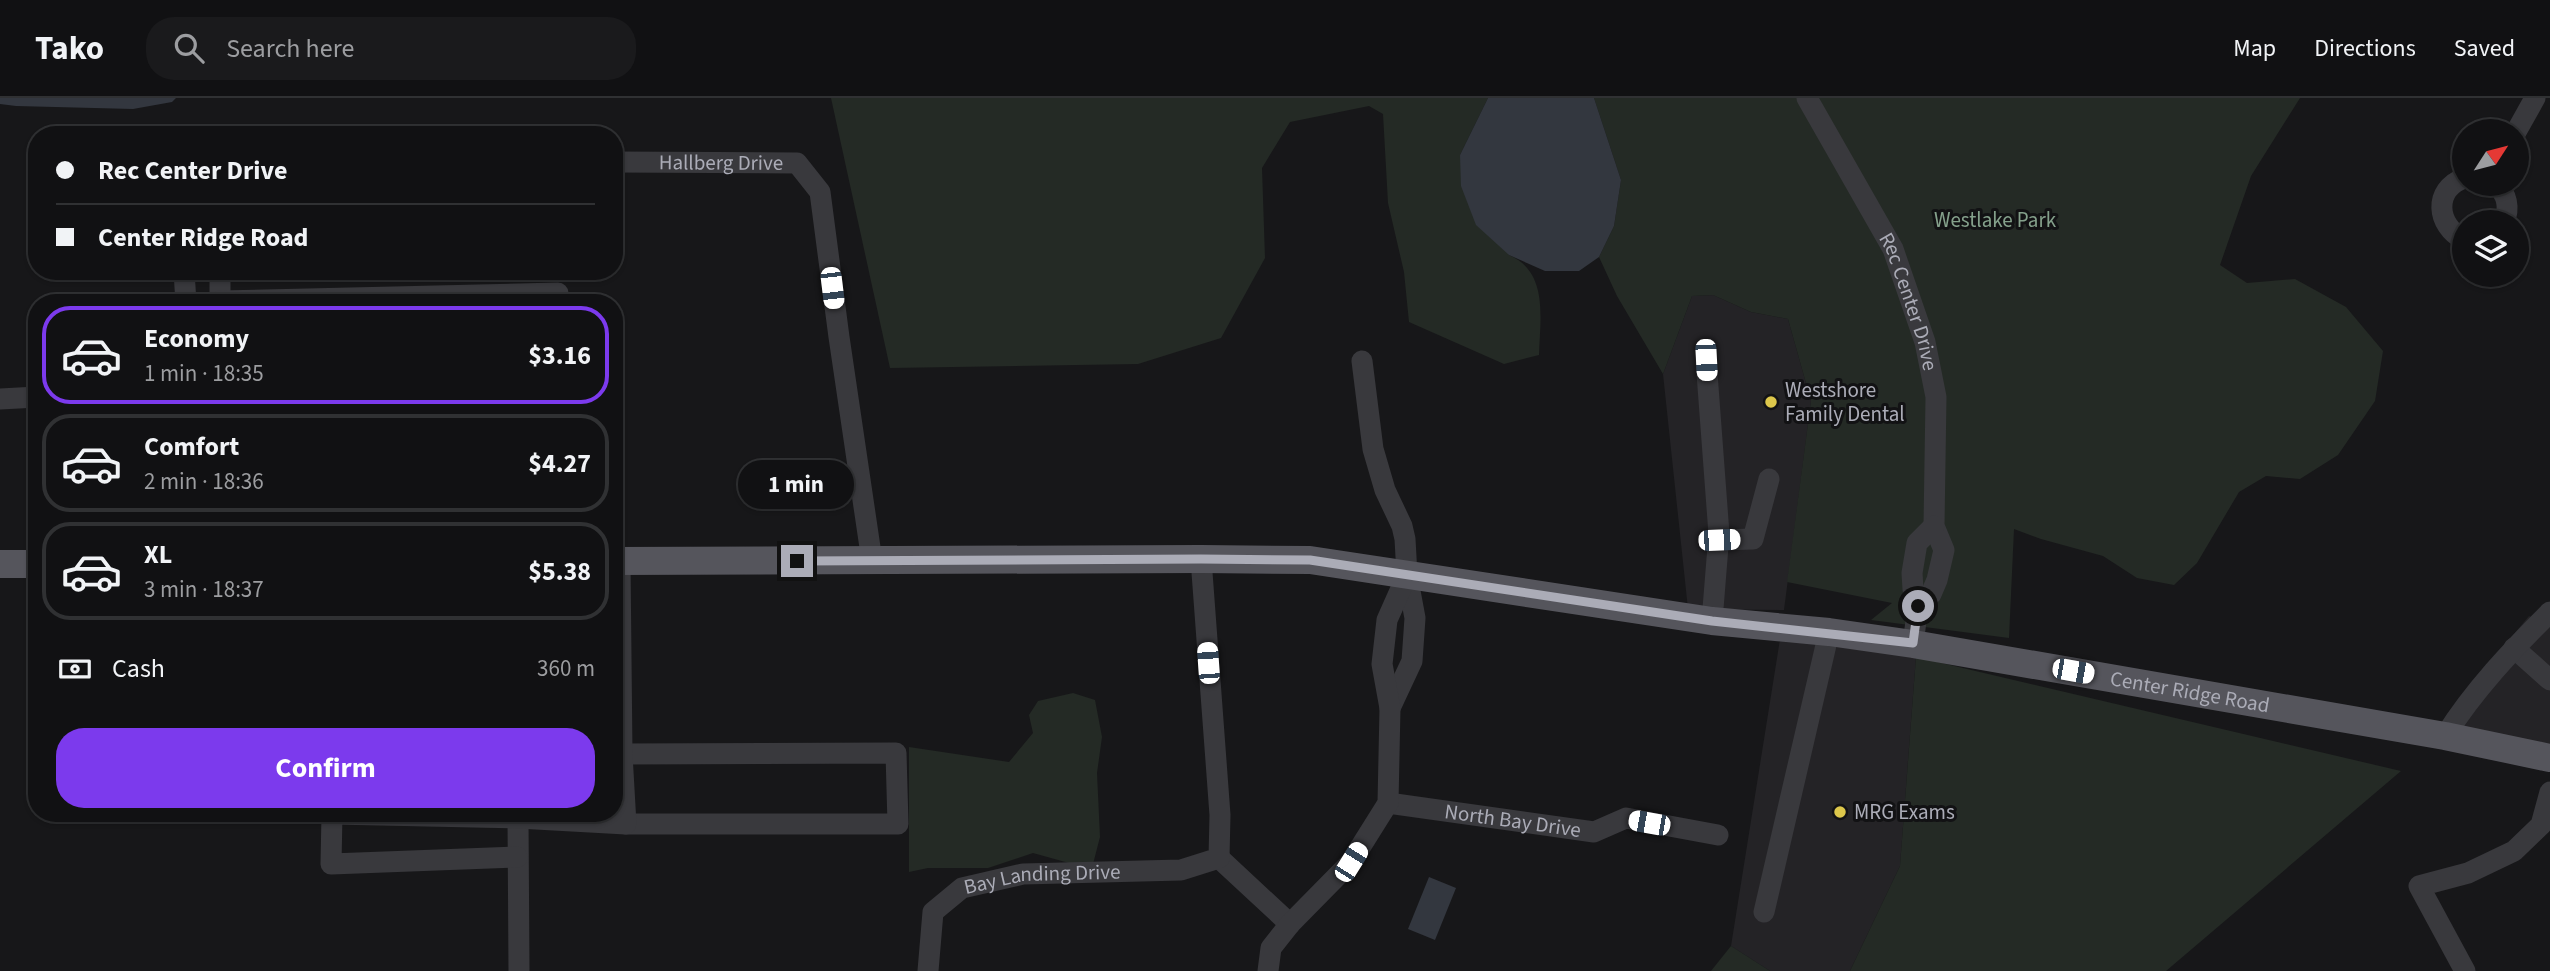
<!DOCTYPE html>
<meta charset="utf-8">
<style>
:root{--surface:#111113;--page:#1a1a1c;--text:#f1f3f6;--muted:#9c9da0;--line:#303133;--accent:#7c3aed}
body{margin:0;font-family:"Source Sans 3",sans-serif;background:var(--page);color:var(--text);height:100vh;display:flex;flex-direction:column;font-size:26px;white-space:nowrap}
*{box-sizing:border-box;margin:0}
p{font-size:23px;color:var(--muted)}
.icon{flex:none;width:38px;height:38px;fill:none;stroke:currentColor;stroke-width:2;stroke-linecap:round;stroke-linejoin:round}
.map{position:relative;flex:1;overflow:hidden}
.drawer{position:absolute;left:28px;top:196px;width:595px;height:528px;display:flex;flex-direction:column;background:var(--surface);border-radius:28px;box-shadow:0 2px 5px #0004,0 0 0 2px var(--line)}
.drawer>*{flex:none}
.guide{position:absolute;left:28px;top:28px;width:595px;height:154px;border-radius:28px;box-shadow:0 2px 5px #0004,0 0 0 2px var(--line);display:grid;align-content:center;height:154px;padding:0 28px;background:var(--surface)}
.needle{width:46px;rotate:54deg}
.buttons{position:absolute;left:2452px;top:21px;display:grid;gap:14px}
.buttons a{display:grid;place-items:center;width:77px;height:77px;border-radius:50%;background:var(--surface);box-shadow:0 2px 5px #0004,0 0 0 2px var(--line);font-size:35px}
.end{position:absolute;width:32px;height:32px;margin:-16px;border:9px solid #abacb7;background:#111;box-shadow:0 0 0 4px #111}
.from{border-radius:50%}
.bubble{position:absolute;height:49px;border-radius:24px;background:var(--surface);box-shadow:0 2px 5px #0004,0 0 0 2px var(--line);font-size:23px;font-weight:700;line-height:49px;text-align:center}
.car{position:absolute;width:21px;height:42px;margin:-21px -10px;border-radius:9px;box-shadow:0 0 5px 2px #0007;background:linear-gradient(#fff 24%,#345 0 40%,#fff 0 76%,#345 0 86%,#fff 0)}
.guide b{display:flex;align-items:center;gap:24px;height:66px;font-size:26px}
.guide b+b{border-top:2px solid var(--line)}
.guide i{width:18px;height:18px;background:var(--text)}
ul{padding:12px 0 0;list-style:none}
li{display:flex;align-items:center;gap:21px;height:98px;margin:0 14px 10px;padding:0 14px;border:4px solid var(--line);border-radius:28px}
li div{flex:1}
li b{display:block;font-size:26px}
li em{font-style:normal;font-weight:700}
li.active{border-color:var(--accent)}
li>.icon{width:63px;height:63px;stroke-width:1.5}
.pay{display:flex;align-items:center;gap:18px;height:77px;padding:0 28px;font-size:26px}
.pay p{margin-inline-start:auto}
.cta{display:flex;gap:14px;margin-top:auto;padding:14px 28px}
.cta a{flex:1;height:80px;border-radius:28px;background:var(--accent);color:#fff;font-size:28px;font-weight:700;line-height:80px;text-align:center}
header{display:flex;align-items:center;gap:42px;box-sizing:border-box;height:98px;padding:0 35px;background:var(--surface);border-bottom:2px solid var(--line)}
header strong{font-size:33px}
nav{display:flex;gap:38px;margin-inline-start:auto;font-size:24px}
.search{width:490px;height:63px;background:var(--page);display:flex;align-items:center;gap:18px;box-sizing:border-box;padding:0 24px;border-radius:28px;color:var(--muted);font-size:26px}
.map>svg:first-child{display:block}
</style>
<header>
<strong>Tako</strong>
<div class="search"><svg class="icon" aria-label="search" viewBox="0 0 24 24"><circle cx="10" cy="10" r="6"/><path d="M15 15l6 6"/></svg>Search here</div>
<nav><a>Map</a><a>Directions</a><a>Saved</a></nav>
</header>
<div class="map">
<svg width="2550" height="873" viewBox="0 0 2550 873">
<rect width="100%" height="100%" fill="#171719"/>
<g fill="#242326">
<path d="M 1713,197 L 1751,214 L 1788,221 L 1811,303 L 1784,512 L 1688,511 L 1663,276 L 1692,198 Z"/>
<path d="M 2529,518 L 2550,526 L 2550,653 L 2441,631 L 2446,618 Z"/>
<path d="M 1781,535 L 1916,559 L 1900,768 L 1850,873 L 1770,873 L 1731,848 Z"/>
</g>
<g fill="#242a25">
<path d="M 831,0 L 1488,0 L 1460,57 L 1509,157 C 1549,174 1540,221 1539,257 L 1504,266 L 1409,224 L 1404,174 L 1388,105 L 1383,16 L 1369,8 L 1290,24 L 1262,70 L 1265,160 L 1221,240 L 1138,266 L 890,270 Z"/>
<path d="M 1594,0 L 2300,0 L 2251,78 L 2220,167 L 2247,185 L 2295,181 L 2346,209 L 2383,253 L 2375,303 L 2338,357 L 2300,381 L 2266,378 L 2239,394 L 2197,465 L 2174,487 L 2137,480 L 2103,458 L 2041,441 L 2014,431 L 2009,540 L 1871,522 L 1892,505 L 1787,484 L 1811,303 L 1788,221 L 1751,214 L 1713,197 L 1692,198 L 1663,276 L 1617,198 L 1599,159 L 1614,128 L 1621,82 Z"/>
<path d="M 1916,559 L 2401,673 L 2166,873 L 1850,873 L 1900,768 Z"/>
<path d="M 1073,595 L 1095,602 L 1102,639 L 1097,675 L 1100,739 L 1093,766 L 1069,765 L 1033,755 L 988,770 L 928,770 L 909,774 L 909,649 L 1009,664 L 1033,635 L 1029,617 L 1038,603 Z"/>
<path d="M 1731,848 L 1770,873 L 1711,873 Z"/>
</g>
<g fill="#33373f">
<path d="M 0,0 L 176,0 L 172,4 L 133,11 L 16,8 L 0,6 Z"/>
<path d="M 1488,0 L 1594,0 L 1621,82 L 1614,128 L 1599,159 L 1579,173 L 1545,173 L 1509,157 L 1476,127 L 1461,88 L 1460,57 Z"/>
<path d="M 1429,779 L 1456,790 L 1435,842 L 1408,831 Z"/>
</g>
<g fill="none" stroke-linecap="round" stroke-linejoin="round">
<g stroke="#39393d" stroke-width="21">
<path id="s1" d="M 1807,0 L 1893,151 L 1925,244 L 1936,299 L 1934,428 L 1944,452 L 1937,482 L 1931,496 L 1918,508"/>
<path d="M 2516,34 L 2535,0"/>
<path id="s2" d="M 614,64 L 797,65 L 820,94 L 839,239 L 872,463"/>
<path d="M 2464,80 C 2433,92 2436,127 2464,142"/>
<path d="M 2496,86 C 2507,96 2510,110 2504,124"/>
<path d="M 184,173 L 186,205"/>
<path d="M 220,173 L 220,205"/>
<path d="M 220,203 L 558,195"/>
<path d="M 1706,262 L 1719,436 L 1712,523"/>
<path d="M 1362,263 L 1373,351 L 1385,392 L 1402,428 L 1405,441 L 1407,477 L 1415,520 L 1412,563 L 1390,610"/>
<path d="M 0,301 L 37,299"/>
<path d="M 1719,442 L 1753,441 L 1769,381"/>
<path d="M 1913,546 L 1918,508 L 1913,491 L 1912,475 L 1917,445 L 1934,428"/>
<path d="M 2514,550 L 2550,582"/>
<path d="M 2445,638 C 2474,592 2511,553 2550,514"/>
<path d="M 622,656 L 896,655 L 898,726 L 626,726"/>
<path id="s3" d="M 1388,705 L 1594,734 L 1626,720 L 1718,737"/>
<path d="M 518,720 L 519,873"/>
<path d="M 517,759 L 331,766 L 332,716 L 518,720 L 626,726 L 622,656 L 620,463"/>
<path d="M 1219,760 L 1290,826"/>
<path d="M 1764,814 L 1829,534"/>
<path id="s4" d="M 928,873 L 933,814 L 962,790 L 1023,776 L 1181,772 L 1219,760 L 1220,717 L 1201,461"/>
<path d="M 1268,873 L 1271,850 L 1290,826 L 1351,764 L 1388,705 L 1390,610 L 1382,566 L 1387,522 L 1407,477"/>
<path d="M 2465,873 L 2419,788 L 2468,775 L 2514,753 L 2541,727 L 2550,694"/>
</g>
<g stroke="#55555c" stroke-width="28">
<path id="s5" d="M 614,463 L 1201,461 L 1310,462 L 1712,523 L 1829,534 L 1913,546 L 2445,638 L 2550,660"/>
<path d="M 0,466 L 37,466"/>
</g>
</g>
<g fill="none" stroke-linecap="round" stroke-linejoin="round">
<path stroke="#abacb7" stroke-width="9" d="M 797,463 L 1201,461 L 1310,462 L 1712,523 L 1913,545 L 1918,508"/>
</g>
<g fill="#ddc74b" stroke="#121214" stroke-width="2.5">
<circle cx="1771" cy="304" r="7"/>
<circle cx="1840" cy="714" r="7"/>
</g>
<g text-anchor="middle" stroke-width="6" stroke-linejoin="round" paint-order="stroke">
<g font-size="21" fill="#abacb7" stroke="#121214">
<text dy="7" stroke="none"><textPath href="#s2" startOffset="107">Hallberg Drive</textPath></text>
<text dy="7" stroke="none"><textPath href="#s1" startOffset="229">Rec Center Drive</textPath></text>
<text dy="7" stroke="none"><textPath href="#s5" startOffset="1586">Center Ridge Road</textPath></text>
<text dy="7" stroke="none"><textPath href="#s3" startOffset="126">North Bay Drive</textPath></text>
<text dy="7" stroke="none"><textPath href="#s4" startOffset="178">Bay Landing Drive</textPath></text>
</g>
<g font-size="21" fill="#84a08b" stroke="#121214">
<text x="1995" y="129">Westlake Park</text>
</g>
<g font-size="21" fill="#abacb7" stroke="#121214" text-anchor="start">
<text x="1785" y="299">Westshore<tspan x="1785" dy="24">Family Dental</tspan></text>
<text x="1854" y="721">MRG Exams</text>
</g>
</g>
</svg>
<div class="buttons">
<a><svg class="needle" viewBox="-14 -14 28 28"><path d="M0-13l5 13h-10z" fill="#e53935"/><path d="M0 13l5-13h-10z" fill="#9c9da0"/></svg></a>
<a><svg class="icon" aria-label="layers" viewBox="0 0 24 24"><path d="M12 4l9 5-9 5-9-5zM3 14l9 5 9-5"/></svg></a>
</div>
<i class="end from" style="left:1918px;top:508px"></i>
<i class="end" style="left:797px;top:463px"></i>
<div class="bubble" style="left:738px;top:362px;width:116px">1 min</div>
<i class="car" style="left:832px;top:190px;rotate:173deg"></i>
<i class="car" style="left:1706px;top:262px;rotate:177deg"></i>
<i class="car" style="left:1719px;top:442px;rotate:88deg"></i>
<i class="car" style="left:1208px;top:565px;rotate:356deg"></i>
<i class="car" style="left:2073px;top:573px;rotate:100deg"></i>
<i class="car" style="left:1649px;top:725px;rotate:280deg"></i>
<i class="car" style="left:1351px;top:764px;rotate:32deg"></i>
<div class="guide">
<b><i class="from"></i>Rec Center Drive</b>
<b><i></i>Center Ridge Road</b>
</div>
<section class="drawer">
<ul>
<li class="active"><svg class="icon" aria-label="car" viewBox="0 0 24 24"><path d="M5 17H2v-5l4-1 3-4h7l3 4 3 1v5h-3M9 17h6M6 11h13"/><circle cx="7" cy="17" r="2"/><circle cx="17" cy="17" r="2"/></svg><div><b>Economy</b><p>1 min · 18:35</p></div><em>$3.16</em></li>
<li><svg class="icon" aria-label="car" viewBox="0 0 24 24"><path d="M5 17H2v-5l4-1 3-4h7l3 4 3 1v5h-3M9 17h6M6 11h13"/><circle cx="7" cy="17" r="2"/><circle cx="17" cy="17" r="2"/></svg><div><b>Comfort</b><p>2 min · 18:36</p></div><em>$4.27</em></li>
<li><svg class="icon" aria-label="car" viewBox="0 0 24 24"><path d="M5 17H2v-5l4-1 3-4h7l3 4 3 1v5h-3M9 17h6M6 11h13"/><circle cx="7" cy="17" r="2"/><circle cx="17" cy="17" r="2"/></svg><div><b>XL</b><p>3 min · 18:37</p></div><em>$5.38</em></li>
</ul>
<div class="pay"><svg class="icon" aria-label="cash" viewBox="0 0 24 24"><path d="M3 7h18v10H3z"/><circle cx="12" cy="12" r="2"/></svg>Cash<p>360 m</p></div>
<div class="cta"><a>Confirm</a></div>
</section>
</div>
